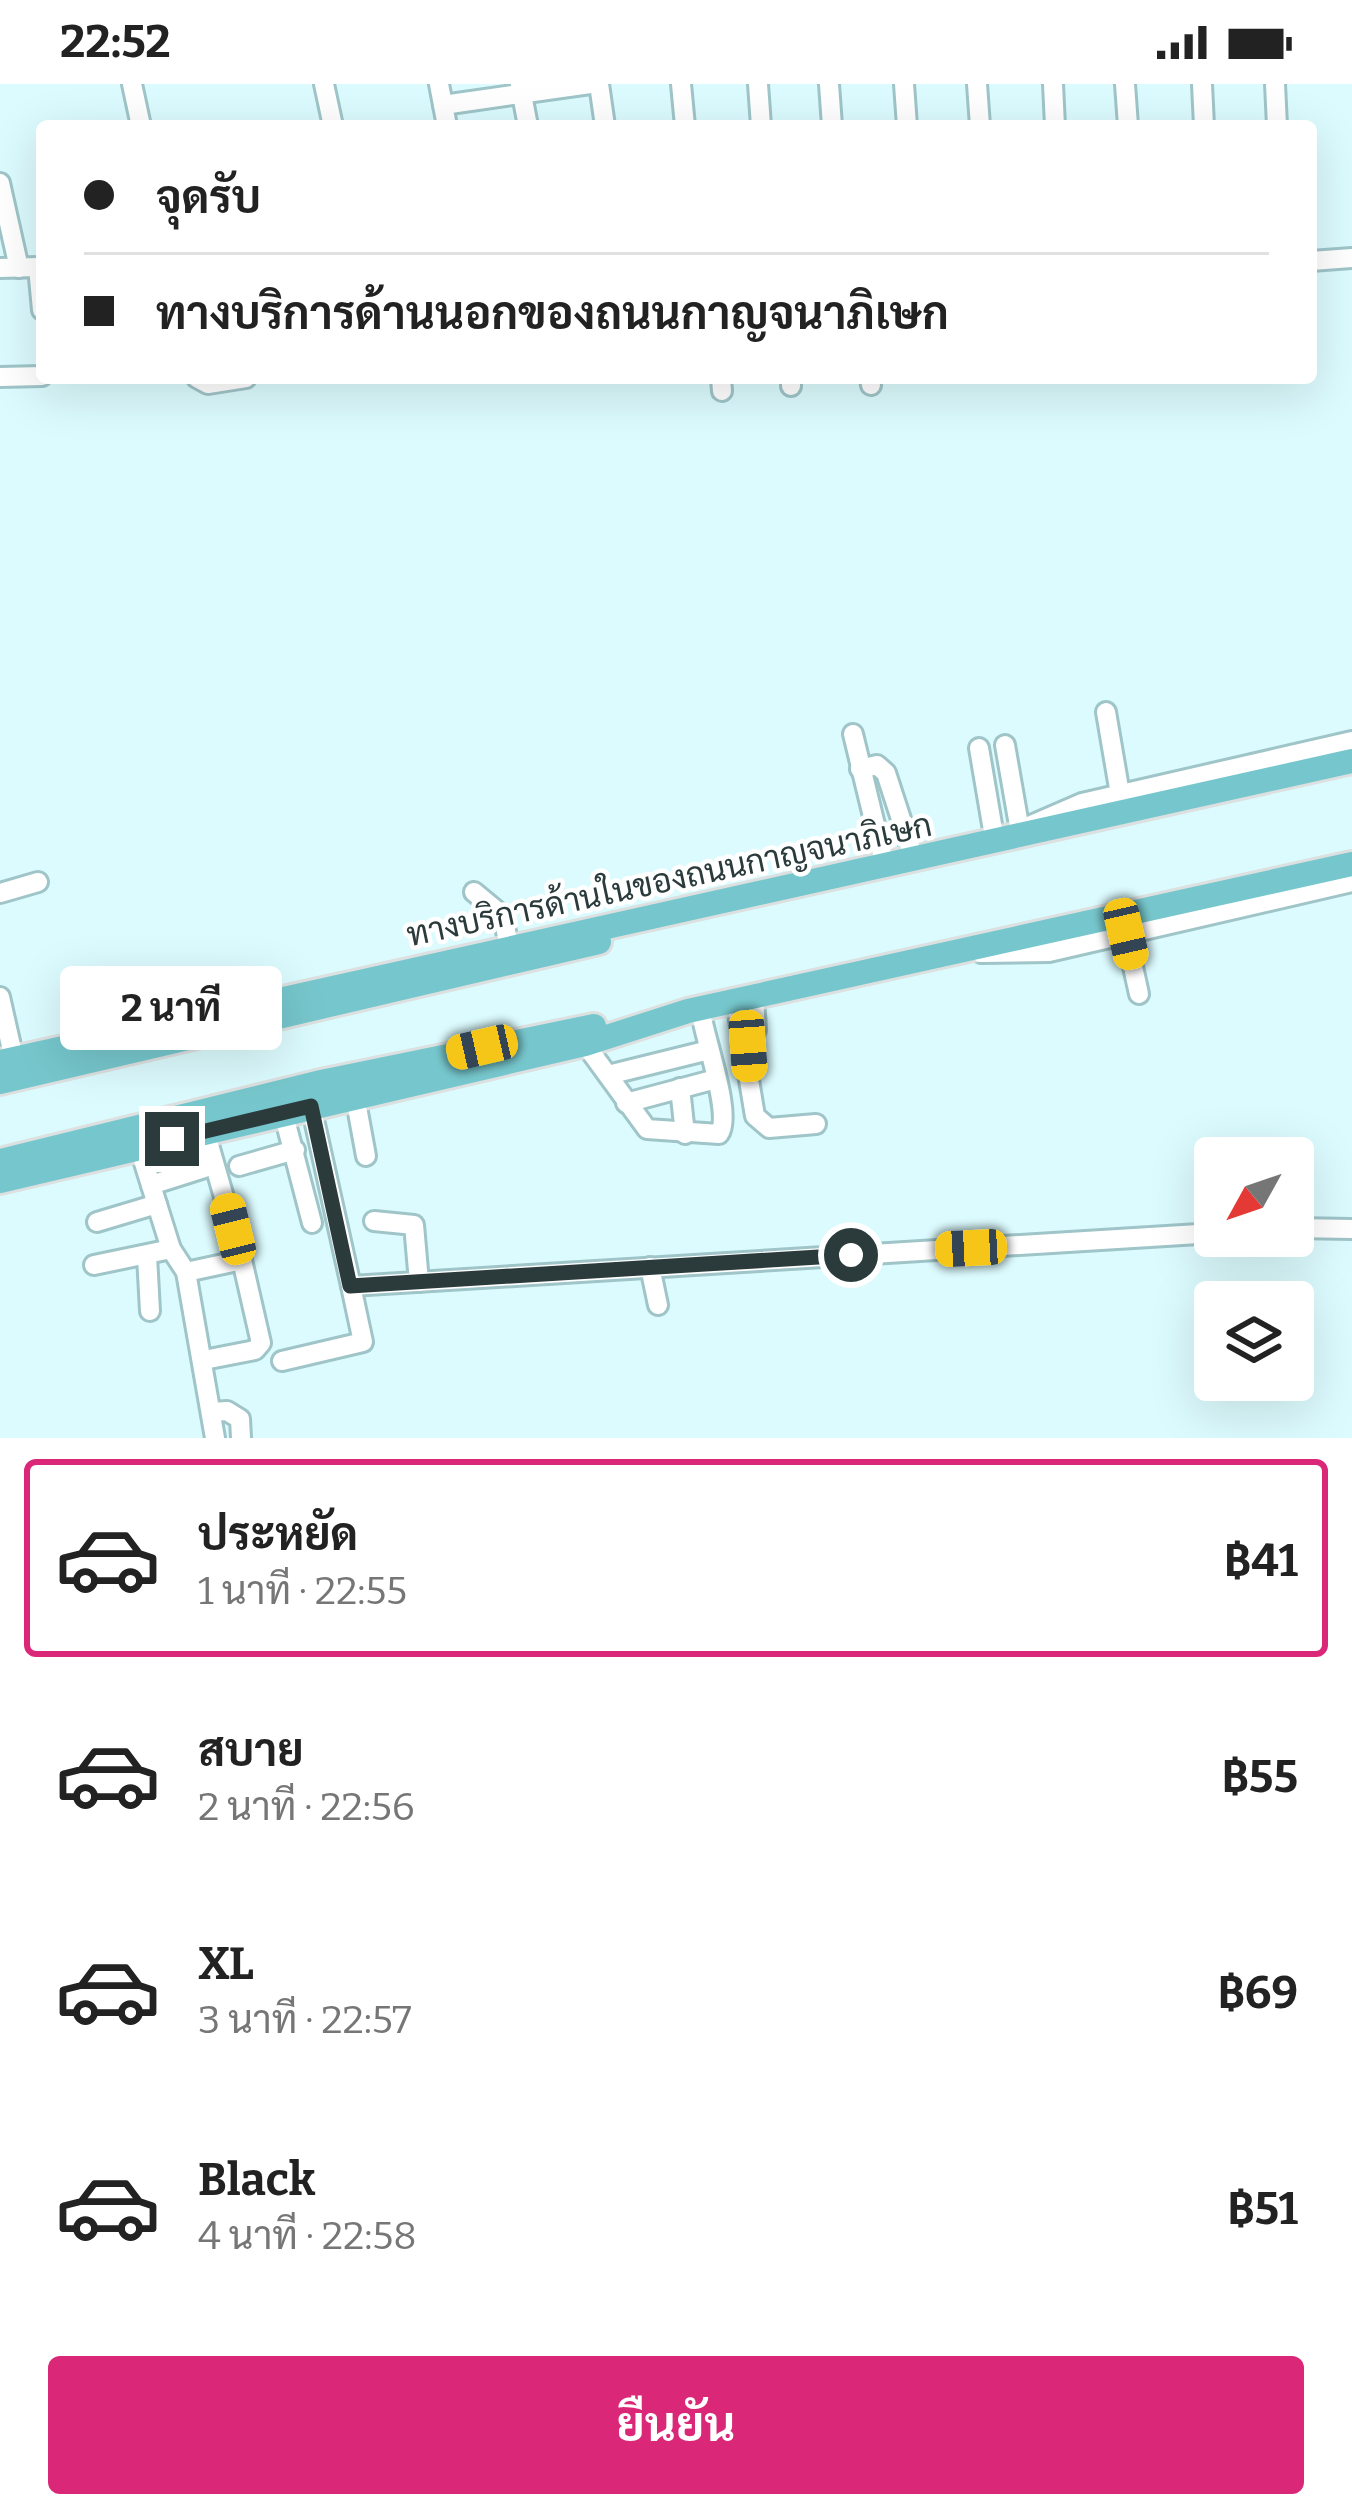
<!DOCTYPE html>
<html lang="th">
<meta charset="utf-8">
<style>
:root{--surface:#fff;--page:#f6f6f6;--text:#222;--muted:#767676;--line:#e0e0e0;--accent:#db2777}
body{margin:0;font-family:Bitter,Sarabun,serif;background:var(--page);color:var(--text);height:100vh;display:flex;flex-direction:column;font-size:45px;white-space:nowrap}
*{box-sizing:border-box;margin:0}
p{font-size:39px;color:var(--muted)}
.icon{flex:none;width:66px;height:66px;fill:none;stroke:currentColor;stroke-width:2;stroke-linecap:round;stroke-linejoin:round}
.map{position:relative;height:1354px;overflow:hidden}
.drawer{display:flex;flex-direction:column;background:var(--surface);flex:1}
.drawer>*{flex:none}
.guide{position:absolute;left:36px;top:36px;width:1281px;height:264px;border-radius:12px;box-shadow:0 12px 48px #0002;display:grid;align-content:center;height:264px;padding:0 48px;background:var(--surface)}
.needle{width:78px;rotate:230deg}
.fabs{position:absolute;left:1194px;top:1053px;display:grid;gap:24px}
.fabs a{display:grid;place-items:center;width:120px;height:120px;border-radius:12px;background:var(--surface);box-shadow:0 12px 48px #0002;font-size:60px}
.end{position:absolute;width:54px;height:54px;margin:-27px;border:15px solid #2b3b3c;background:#fff;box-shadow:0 0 0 6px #fff}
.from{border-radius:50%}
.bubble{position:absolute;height:84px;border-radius:12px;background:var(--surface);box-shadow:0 12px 48px #0002;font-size:39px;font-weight:700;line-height:84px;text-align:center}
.car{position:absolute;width:36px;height:72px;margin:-36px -18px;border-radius:15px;box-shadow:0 0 9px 3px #0007;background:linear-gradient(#f5c518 24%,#345 0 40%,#f5c518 0 76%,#345 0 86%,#f5c518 0)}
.guide b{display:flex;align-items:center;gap:42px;height:114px;font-size:45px}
.guide b+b{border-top:3px solid var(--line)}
.guide i{width:30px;height:30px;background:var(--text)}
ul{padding:21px 0 0;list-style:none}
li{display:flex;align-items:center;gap:36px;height:198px;margin:0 24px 18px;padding:0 24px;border:6px solid transparent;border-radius:12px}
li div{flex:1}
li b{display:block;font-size:45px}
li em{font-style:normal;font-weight:700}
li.current{border-color:var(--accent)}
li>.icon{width:108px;height:108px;stroke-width:1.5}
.primary-button{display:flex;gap:24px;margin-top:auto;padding:24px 48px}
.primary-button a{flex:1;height:138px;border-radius:12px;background:var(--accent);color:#fff;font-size:48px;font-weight:700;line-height:138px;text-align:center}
.status{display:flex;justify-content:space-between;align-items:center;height:84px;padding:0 60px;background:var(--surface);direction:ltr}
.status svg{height:33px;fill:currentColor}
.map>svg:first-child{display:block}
</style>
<div class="status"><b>22:52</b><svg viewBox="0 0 49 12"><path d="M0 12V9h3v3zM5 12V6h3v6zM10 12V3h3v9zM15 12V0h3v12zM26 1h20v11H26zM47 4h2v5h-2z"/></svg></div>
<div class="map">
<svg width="1352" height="1354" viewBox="0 0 1352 1354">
<rect width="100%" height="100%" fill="#dcfbfe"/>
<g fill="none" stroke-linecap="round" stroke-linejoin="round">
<defs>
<g id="minor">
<path d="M 132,0 L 141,42"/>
<path d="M 324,0 L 333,42"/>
<path d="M 439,0 L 447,42"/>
<path d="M 520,0 L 528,42"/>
<path d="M 599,0 L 605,42"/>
<path d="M 681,0 L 685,42"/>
<path d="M 758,0 L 761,42"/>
<path d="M 829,0 L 832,42"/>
<path d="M 904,0 L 907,42"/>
<path d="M 977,0 L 980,42"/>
<path d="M 1053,0 L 1055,42"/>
<path d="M 1125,0 L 1128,42"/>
<path d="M 1202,0 L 1204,42"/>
<path d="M 1275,0 L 1277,42"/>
<path d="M 443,21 L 590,0"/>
<path d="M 0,99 L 19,184"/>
<path d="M 1311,177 L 1352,174"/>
<path d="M 0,184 L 38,183 L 42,226"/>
<path d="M 0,293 L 42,292"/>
<path d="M 197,294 L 208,300 L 246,294"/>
<path d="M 721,294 L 722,307"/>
<path d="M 791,294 L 791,302"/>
<path d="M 870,294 L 871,301"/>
<path d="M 1106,628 L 1120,710"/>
<path d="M 853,650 L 885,782"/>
<path d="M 1005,661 L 1020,747"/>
<path d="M 979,664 L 995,758"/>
<path d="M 860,685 L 877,681 L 886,689 L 914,775"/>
<path d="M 1022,745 L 1082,719 L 1352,657"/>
<path d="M 474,808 L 503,832 L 509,863"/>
<path d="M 0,809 L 38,798"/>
<path d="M 1126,851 L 1139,910"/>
<path d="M 981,869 L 1049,868 L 1352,798"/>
<path d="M 0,913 L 14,975"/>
<path d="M 736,918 L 755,1032 L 769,1044 L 816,1040"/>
<path d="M 585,960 L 647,1045 L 719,1050 C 733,1031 704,954 700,924"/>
<path d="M 748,962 L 756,946 L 754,914"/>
<path d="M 608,991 L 705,967"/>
<path d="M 680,1004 L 685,1050"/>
<path d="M 355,1012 L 366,1072"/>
<path d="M 626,1019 L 716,995"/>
<path d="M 311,1022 L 351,1202 L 1215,1149"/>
<path d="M 283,1028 L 312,1139"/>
<path d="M 205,1047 L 242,1176"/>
<path d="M 139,1063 L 171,1165 L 186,1188 L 215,1354"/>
<path d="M 239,1082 L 295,1066"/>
<path d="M 151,1101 L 214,1081"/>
<path d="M 374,1137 L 414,1141 L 419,1198"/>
<path d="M 97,1138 L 157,1120"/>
<path d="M 1293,1144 L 1352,1145"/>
<path d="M 147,1172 L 150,1227"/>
<path d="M 94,1181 L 171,1165"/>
<path d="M 650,1183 L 658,1221"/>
<path d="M 186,1188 L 242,1176 L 261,1259 L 255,1266 L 204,1276"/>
<path d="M 282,1277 L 363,1258 L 351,1202"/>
<path d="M 211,1328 L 227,1327 L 240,1335 L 241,1354"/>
</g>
<g id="major">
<path d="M 0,978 L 1352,677"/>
<path d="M 0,998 L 599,858"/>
<path d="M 0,1077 L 321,998 L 594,942"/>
<path d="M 0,1097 L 585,960 L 688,927 L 1352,780"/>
</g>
</defs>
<use href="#minor" stroke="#9fc5c9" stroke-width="24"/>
<use href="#major" stroke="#dde0e0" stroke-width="30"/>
<use href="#minor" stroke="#fff" stroke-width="18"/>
<use href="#major" stroke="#76c7cd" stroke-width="24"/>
</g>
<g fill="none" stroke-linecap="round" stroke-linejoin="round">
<path stroke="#2b3b3c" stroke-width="15" d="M 172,1055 L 311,1022 L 350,1202 L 851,1171"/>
</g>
<g text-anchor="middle" stroke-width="9" stroke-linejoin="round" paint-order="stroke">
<g font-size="33" fill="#2b3b3c" stroke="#fff">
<text transform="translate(669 795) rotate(-12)" y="12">ทางบริการด้านในของถนนกาญจนาภิเษก</text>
</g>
</g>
</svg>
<div class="fabs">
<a><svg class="needle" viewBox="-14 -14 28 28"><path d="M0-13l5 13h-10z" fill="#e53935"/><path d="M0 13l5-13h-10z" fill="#767676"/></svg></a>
<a><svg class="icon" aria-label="layers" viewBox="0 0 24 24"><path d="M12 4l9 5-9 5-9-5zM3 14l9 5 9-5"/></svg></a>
</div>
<i class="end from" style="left:851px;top:1171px"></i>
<i class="end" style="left:172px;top:1055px"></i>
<div class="bubble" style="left:60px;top:882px;width:222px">2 นาที</div>
<i class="car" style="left:1126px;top:850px;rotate:167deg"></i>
<i class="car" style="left:748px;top:962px;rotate:176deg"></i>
<i class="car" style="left:482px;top:963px;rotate:257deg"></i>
<i class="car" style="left:233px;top:1145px;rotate:346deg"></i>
<i class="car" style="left:971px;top:1164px;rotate:267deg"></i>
<div class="guide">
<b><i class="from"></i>จุดรับ</b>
<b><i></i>ทางบริการด้านนอกของถนนกาญจนาภิเษก</b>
</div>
</div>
<section class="drawer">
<ul>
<li class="current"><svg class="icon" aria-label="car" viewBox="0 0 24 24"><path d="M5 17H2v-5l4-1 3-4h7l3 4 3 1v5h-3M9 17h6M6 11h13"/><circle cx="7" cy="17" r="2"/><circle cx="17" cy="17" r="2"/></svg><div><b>ประหยัด</b><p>1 นาที · 22:55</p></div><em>฿41</em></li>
<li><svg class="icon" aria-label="car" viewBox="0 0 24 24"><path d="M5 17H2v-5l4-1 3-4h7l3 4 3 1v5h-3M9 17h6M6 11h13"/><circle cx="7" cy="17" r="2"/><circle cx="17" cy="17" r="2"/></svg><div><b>สบาย</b><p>2 นาที · 22:56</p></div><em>฿55</em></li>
<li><svg class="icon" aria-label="car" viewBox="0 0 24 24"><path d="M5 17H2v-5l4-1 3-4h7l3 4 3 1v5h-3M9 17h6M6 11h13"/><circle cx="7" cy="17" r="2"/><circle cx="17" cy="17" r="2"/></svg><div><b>XL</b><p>3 นาที · 22:57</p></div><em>฿69</em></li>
<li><svg class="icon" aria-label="car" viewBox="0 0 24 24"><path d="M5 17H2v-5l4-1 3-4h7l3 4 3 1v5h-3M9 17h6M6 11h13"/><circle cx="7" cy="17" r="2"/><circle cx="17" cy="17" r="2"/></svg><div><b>Black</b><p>4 นาที · 22:58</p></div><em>฿51</em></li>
</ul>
<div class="primary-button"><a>ยืนยัน</a></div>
</section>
